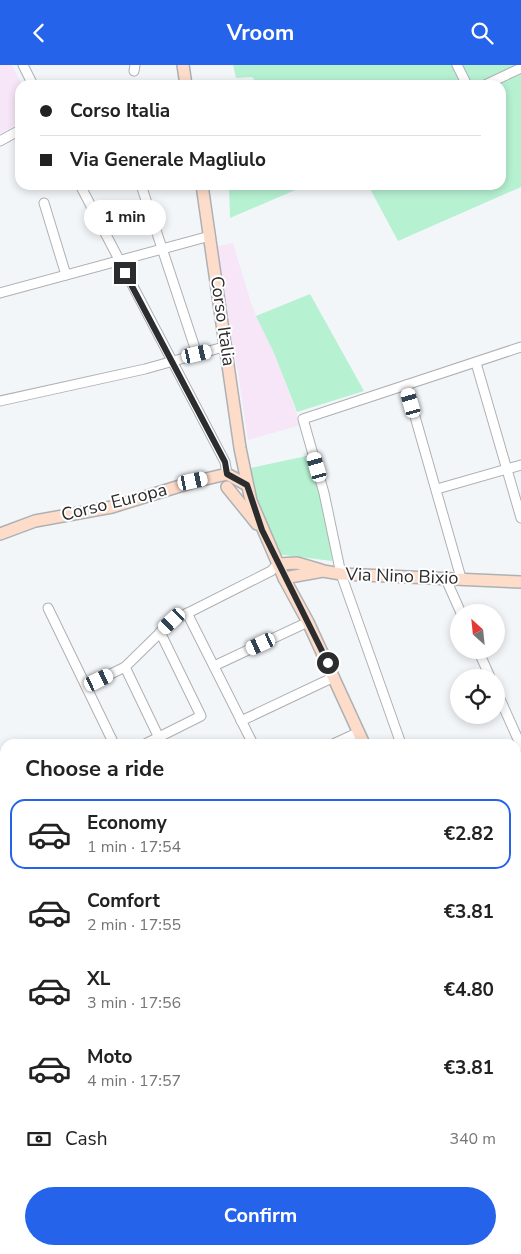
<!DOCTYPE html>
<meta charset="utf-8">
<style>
:root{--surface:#fff;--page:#f6f6f6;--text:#222;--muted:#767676;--line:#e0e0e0;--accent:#2563eb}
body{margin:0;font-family:"Nunito Sans",sans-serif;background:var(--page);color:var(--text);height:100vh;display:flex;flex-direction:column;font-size:19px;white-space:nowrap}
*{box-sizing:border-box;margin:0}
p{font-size:16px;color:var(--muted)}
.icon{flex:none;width:28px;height:28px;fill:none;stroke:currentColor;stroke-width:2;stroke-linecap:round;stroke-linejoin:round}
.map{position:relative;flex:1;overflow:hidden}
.sheet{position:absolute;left:0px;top:674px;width:521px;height:516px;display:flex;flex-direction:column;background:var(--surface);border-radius:15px 15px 0 0;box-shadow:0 2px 8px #0003}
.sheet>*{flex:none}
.guide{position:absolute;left:15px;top:15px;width:491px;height:110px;border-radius:15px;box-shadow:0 2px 8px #0003;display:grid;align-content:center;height:110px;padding:0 25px;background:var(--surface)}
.needle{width:32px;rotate:333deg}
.buttons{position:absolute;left:450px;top:539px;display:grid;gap:10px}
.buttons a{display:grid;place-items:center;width:55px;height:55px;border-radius:50%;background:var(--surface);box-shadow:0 2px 8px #0003;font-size:25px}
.end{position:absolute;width:22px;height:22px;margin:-11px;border:6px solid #2b2c2d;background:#fff;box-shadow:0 0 0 2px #fff}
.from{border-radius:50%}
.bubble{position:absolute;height:35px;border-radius:18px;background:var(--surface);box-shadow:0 2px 8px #0003;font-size:16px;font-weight:700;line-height:35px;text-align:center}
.car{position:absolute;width:15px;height:30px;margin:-15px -8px;border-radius:6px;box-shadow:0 0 4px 1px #0007;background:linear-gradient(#fff 24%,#345 0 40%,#fff 0 76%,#345 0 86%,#fff 0)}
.guide b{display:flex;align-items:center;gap:18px;height:48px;font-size:19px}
.guide b+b{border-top:1px solid var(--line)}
.guide i{width:12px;height:12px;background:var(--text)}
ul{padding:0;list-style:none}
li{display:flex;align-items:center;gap:15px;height:70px;margin:0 10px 8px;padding:0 15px;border:2px solid transparent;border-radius:15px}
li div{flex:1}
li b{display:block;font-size:19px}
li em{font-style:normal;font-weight:700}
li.active{border-color:var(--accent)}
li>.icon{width:45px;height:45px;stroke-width:1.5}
h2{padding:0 25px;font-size:22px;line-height:60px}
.pay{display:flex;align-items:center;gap:12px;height:55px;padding:0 25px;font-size:19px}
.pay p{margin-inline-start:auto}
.primary-button{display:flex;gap:10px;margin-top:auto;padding:10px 25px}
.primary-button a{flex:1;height:58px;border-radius:30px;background:var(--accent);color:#fff;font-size:20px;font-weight:700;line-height:58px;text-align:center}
header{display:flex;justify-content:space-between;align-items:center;height:65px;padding:0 25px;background:var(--accent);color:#fff;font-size:22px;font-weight:700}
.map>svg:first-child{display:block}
</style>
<header><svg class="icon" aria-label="back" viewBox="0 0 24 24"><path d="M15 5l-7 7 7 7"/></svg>Vroom<svg class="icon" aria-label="search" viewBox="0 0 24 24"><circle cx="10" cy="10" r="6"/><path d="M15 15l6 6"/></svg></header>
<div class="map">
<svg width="521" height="1189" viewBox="0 0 521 1189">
<rect width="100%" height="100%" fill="#f3f6f9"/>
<g fill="#f7e6f7">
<path d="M 0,0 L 12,0 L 22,20 L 20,20 L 20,57 L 0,69 Z"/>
<path d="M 233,178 L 252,241 L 274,288 L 301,360 L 248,375 L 238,308 L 214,182 Z"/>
</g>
<g fill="#b6f1d2">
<path d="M 233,0 L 521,0 L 521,122 L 398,176 L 368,120 L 501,120 L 501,20 L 251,20 L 254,14 L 252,12 L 236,13 Z"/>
<path d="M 229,120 L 307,120 L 230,153 Z"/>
<path d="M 310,229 L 364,326 L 297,347 L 274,288 L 256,251 Z"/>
<path d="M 311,390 L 331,483 L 332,496 L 276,489 L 255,435 L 250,403 Z"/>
<path d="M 2,719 L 5,726 L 5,797 L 0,800 L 0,720 Z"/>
<path d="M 516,742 L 521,753 L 521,775 L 516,777 Z"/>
<path d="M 521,867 L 521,970 L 516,961 L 516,869 Z"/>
<path d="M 516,973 L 521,982 L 521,1057 L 516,1059 Z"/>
</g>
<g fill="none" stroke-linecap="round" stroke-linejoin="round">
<defs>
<g id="street">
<path d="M 23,0 L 33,20"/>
<path d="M 457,0 L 467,20"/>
<path d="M 134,6 L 135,0"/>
<path d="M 485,20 L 521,3"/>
<path d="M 0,76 L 20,65"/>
<path d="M 80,120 L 225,397 L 227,409"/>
<path d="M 141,120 L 197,289"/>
<path d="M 44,138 L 66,210"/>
<path d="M 0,228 L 210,171"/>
<path d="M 476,298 L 521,453"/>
<path d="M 406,320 L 461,513"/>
<path d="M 0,336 L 145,304 L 227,281"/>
<path d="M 437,424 L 521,400"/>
<path d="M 445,512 L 461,548"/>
<path d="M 48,543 L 114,679"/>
<path d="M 187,548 L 253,679"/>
<path d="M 478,585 L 490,612"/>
<path d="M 214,601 L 308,557"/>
<path d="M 125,602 L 162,679"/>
<path d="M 86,621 L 125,602 L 172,556 L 271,506 L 278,499"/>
<path d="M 496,625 L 521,681"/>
<path d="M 241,656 L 334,612"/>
<path d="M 400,676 L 341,509 L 324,428 L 303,354 L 521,282"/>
<path d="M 145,679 L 201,651 L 160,567"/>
<path d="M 333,679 L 359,667"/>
<path d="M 516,864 L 521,863"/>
<path d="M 0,903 L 5,901"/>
<path d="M 516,1065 L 521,1063"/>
<path d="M 0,1105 L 5,1118"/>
<path d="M 0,1136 L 5,1133"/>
<path d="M 433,1189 L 433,1185"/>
</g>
<g id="secondary">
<path d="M 183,0 L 186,20"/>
<path d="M 202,120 L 240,383 L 251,436 L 284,513 L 308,557 L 364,679"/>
<path d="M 227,422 L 257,459"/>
<path d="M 0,469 L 35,456 L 112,442 L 193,417 L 227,409 L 247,420"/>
<path d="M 278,499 L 297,498 L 321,505"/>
<path d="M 284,513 L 323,506 L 341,509 L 521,517"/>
<path d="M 16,1185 L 17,1189"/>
</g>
</defs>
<use href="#street" stroke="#aeb1b4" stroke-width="11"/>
<use href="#secondary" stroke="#aeb1b4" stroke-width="14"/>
<use href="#street" stroke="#fff" stroke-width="9"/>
<use href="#secondary" stroke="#fedcca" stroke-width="11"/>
<defs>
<g id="rail">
<path d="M 516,1129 L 521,1128"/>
<path d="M 516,1139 L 521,1138"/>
<path d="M 265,1189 L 282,1185"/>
<path d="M 285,1189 L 302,1185"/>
<path d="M 304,1189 L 321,1185"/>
</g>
</defs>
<use href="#rail" stroke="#595a5c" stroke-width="4.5"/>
<use href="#rail" stroke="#fff" stroke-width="2.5" stroke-dasharray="8" stroke-linecap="butt"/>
</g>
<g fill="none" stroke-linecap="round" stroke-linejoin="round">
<path stroke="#2b2c2d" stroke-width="6" d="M 125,208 L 225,397 L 227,409 L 247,420 L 262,465 L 328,598"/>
</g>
<g text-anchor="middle" stroke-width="4" stroke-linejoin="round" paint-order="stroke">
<g font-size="18" fill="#2b2c2d" stroke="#fff">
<text transform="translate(223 256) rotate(82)" y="6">Corso Italia</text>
<text transform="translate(114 437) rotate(-14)" y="6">Corso Europa</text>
<text transform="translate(402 511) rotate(2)" y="6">Via Nino Bixio</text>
</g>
</g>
</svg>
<div class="buttons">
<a><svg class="needle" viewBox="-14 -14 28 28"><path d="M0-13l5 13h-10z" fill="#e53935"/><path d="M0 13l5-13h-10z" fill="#767676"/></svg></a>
<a><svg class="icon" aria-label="locate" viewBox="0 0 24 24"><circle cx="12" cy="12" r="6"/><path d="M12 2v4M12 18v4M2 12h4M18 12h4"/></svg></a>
</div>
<i class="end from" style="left:328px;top:598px"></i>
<i class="end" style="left:125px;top:208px"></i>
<div class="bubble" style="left:84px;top:135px;width:82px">1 min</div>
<i class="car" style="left:197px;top:289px;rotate:77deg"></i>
<i class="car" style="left:411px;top:338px;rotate:344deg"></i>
<i class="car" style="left:317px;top:402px;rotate:344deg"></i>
<i class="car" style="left:193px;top:416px;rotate:78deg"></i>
<i class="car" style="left:172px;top:556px;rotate:227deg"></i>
<i class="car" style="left:261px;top:579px;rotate:245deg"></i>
<i class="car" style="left:99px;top:615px;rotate:64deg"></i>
<div class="guide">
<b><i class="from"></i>Corso Italia</b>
<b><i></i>Via Generale Magliulo</b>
</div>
<section class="sheet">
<h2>Choose a ride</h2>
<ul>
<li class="active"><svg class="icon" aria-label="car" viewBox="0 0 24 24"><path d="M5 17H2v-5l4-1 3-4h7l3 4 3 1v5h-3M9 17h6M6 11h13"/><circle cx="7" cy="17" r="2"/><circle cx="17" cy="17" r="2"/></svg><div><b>Economy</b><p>1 min · 17:54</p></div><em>€2.82</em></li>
<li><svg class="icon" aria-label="car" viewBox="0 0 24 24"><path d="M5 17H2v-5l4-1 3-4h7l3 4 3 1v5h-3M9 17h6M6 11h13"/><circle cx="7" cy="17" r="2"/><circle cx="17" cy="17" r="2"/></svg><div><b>Comfort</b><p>2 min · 17:55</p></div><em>€3.81</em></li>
<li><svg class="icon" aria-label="car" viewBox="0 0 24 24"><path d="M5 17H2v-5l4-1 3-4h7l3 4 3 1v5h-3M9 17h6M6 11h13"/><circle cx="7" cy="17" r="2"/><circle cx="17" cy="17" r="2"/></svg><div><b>XL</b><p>3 min · 17:56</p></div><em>€4.80</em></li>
<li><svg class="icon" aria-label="car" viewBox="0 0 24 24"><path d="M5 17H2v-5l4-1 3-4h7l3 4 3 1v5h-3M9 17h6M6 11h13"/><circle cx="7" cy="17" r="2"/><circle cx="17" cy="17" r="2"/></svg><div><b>Moto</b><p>4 min · 17:57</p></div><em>€3.81</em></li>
</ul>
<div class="pay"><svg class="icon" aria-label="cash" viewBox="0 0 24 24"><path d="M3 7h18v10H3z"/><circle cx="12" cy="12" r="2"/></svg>Cash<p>340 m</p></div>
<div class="primary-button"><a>Confirm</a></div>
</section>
</div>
